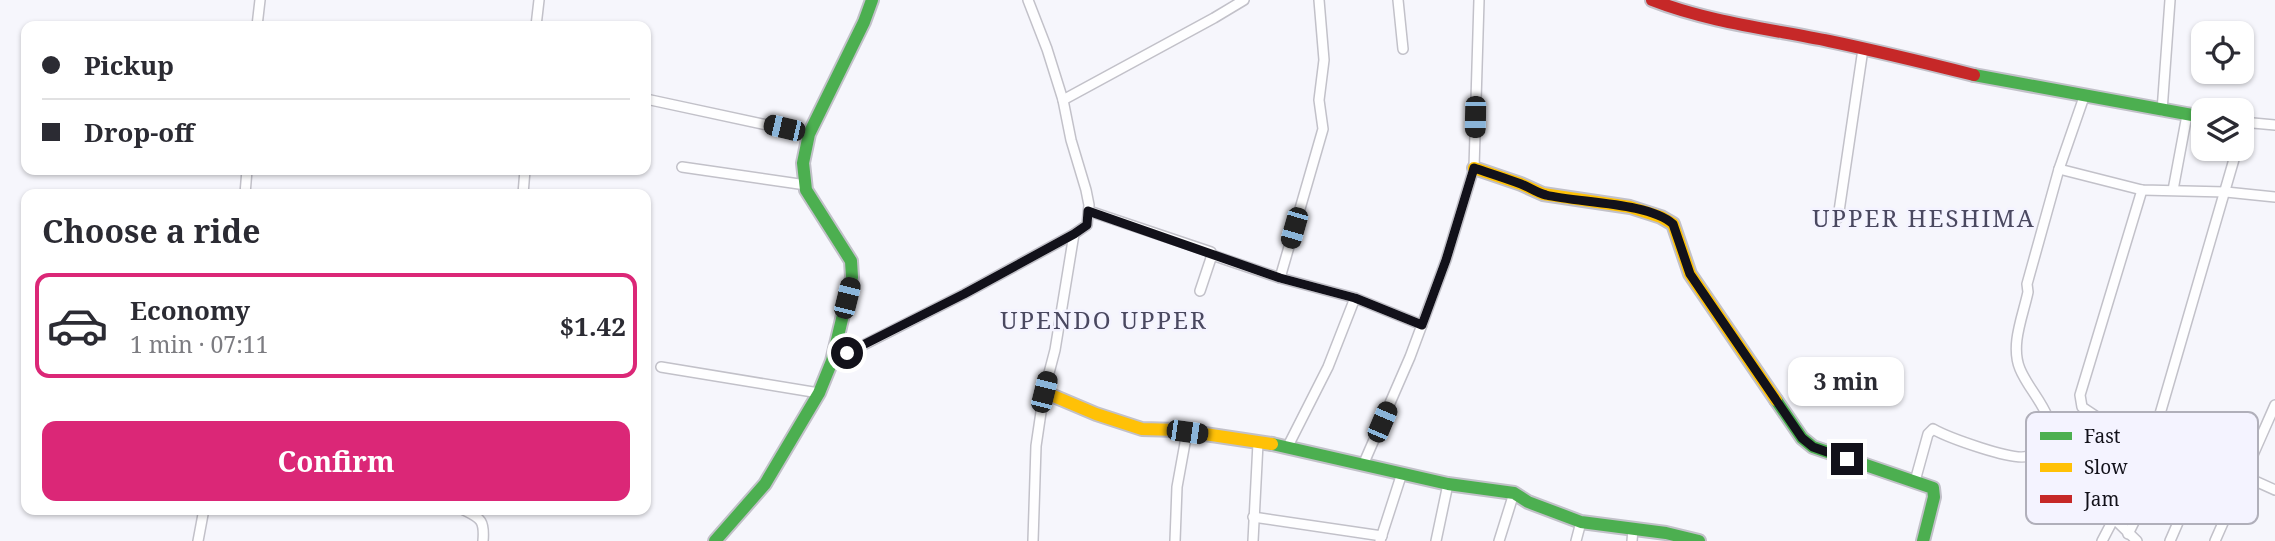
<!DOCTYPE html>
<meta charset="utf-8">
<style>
:root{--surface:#fff;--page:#f2f2f3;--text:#2b2b33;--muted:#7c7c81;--line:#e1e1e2;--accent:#db2777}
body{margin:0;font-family:"Noto Serif",serif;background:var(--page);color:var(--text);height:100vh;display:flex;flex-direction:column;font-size:26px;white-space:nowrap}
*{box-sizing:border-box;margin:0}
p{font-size:23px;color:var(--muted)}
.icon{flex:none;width:38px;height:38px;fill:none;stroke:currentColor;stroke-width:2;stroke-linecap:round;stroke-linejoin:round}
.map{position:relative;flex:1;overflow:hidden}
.panel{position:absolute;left:21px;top:189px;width:630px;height:326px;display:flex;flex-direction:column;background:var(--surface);border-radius:14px;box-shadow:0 2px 5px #0004}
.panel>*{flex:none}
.banner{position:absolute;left:21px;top:21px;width:630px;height:154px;border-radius:14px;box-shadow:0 2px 5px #0004;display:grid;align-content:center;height:154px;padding:0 21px;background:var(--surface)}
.controls{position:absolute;left:2191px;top:21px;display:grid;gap:14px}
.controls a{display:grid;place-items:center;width:63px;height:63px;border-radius:14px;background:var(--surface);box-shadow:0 2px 5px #0004;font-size:35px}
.end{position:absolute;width:32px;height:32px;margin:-16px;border:9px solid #12111a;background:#fff;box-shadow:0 0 0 4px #fff}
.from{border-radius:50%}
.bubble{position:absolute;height:49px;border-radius:14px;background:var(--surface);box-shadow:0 2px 5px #0004;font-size:23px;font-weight:700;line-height:49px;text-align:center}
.car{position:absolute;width:21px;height:42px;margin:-21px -10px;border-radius:9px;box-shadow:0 0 5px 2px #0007;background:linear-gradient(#222 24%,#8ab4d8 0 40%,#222 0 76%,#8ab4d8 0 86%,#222 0)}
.banner b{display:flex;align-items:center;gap:24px;height:66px;font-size:26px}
.banner b+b{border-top:2px solid var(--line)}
.banner i{width:18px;height:18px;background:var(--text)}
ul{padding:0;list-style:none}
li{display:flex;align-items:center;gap:21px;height:105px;margin:0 14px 10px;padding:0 7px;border:4px solid transparent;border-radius:14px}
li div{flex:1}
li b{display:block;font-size:26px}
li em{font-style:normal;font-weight:700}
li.active{border-color:var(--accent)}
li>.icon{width:63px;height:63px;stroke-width:1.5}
h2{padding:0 21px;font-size:32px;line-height:84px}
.primary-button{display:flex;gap:14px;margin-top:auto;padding:14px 21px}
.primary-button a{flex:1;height:80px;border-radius:14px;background:var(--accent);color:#fff;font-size:28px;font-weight:700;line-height:80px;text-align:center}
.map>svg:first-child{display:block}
</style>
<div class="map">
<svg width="2275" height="541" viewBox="0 0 2275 541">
<rect width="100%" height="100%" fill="#f6f6fc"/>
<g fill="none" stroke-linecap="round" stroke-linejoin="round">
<defs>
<g id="street">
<path d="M 1028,0 L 1047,49 L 1063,100 L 1071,140 L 1086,190 L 1089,205 L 1087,225 L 1074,234 L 1055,350 L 1044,392 L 1036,446 L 1033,541"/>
<path d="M 1398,0 L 1403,49"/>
<path d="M 257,26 L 260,0"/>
<path d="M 536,26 L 539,0"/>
<path d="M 646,99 L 809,134"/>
<path d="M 1063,100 L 1214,18 L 1244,0"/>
<path d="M 2162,111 L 2170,0"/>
<path d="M 2242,122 L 2275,125"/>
<path d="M 2242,133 L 2245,123"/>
<path d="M 682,167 L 806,185"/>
<path d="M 2059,169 L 2142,190 L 2226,192 L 2275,197"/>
<path d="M 2173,190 L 2187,115"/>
<path d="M 245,194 L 247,170"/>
<path d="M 523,194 L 525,170"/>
<path d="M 1089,211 L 1211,252 L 1212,255 L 1200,291"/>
<path d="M 1838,218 L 1863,49"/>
<path d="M 1212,255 L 1280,278 L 1355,298 L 1422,325"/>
<path d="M 1280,278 L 1323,129 L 1319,100 L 1324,60 L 1319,0"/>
<path d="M 832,361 L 964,294 L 1074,234"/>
<path d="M 661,367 L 819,393"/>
<path d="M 2153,438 L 2237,149"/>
<path d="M 2167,444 L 2175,437 L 2248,469"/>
<path d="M 1288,446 L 1328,367 L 1355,298"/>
<path d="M 2039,446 L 2137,541"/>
<path d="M 1363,465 L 1410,357 L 1446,260 L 1474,168 L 1479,0"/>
<path d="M 2067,474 L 2100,419"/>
<path d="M 2244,476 L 2275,490"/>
<path d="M 1915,481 L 1928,434 L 1933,429 C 1947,437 2014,462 2028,456 C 2042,449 2045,432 2048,418 C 2041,400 2027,386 2020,369 C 2010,345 2023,316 2028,292 L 2027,284 L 2059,169 L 2084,97"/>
<path d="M 462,509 C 479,518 485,518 483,541"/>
<path d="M 1253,517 L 1382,536"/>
<path d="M 2128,534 L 2169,452 L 2167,444 L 2135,430 L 2100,419 L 2082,407 L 2080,395 L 2142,190"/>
<path d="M 198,541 L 204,509"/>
<path d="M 1175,541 L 1177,487 L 1187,432"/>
<path d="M 1253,541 L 1258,443"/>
<path d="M 1380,541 L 1402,473"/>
<path d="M 1436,541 L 1448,484"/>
<path d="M 1499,541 L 1514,493"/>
<path d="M 1576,541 L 1581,522"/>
<path d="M 1632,541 L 1633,529"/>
<path d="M 2102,541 L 2113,520"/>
<path d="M 2170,541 L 2209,451"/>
<path d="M 2215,541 L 2275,405"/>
</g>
<g id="fast">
<path d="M 1974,75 L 2203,117"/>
<path d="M 1776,400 L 1802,438 L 1813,447 L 1933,488 L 1934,497 L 1923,541"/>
<path d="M 1272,444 L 1448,484 L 1514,493 L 1528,502 L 1581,522 L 1666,533 L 1699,541"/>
<path d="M 715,541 L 765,484 L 819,393 L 832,361 L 852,277 L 851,261 L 806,190 L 803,163 L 809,134 L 864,22 L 872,0"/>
</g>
<g id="slow">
<path d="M 1474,168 L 1521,184 L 1543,194 L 1630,207 L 1661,217 L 1673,224 L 1690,274 L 1776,400"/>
<path d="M 1044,392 L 1096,414 L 1142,429 L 1178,430 L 1272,444"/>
</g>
<path id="jam" d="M 1652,0 C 1708,22 1770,29 1829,41 C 1877,51 1926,63 1974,75"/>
</defs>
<use href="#street" stroke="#c2c1c9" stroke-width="12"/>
<use href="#fast" stroke="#c2c1c9" stroke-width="16"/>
<use href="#slow" stroke="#c2c1c9" stroke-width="16"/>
<use href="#jam" stroke="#c2c1c9" stroke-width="16"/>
<use href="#street" stroke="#fefeff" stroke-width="9"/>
<use href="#fast" stroke="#4caf50" stroke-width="12"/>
<use href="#slow" stroke="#ffc107" stroke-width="12"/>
<use href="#jam" stroke="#c62828" stroke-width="12"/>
</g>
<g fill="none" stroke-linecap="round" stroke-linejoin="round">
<path stroke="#12111a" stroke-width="9" d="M 847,353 L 964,294 L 1074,234 L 1087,225 L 1088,211 L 1280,278 L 1355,298 L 1422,325 L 1446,260 L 1474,168 C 1489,173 1505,178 1521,184 C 1529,187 1537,193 1546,195 C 1578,203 1649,202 1673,224 L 1690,274 L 1802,438 L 1813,447 L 1847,459"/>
</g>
<g text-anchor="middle" stroke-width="5" stroke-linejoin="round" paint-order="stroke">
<g font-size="24" letter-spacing="2" fill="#4a4860" stroke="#f4f3ff">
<text x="1924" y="227">UPPER HESHIMA</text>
<text x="1104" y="329">UPENDO UPPER</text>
</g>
</g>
<rect x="2026" y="412" width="232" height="112" rx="10" fill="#f4f3ff" stroke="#b0afba" stroke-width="2"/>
<rect x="2040" y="432" width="32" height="8" fill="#4caf50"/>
<rect x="2040" y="463" width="32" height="9" fill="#ffc107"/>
<rect x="2040" y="495" width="32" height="8" fill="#c62828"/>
<g font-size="19" fill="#12111a">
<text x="2084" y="443">Fast</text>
<text x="2084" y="474">Slow</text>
<text x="2084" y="506">Jam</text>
</g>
</svg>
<div class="controls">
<a><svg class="icon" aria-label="locate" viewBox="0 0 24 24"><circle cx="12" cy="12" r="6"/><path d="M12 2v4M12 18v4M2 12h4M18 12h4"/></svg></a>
<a><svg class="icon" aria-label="layers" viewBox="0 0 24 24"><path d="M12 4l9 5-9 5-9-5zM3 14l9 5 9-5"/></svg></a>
</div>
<i class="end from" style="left:847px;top:353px"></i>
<i class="end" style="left:1847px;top:459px"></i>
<div class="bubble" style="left:1788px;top:357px;width:116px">3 min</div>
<i class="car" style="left:1475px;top:117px;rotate:181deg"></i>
<i class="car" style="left:784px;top:128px;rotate:283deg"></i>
<i class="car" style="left:1294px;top:228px;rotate:196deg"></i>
<i class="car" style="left:847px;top:298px;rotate:14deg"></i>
<i class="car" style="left:1044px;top:392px;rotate:14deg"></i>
<i class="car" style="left:1382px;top:422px;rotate:23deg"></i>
<i class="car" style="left:1187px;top:432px;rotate:98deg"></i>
<div class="banner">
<b><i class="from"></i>Pickup</b>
<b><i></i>Drop-off</b>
</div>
<section class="panel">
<h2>Choose a ride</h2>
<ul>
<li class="active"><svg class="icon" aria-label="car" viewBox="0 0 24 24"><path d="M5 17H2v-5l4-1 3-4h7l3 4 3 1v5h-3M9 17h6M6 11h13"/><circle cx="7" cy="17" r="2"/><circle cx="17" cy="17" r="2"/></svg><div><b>Economy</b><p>1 min · 07:11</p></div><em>$1.42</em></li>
</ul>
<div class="primary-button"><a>Confirm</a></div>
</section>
</div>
